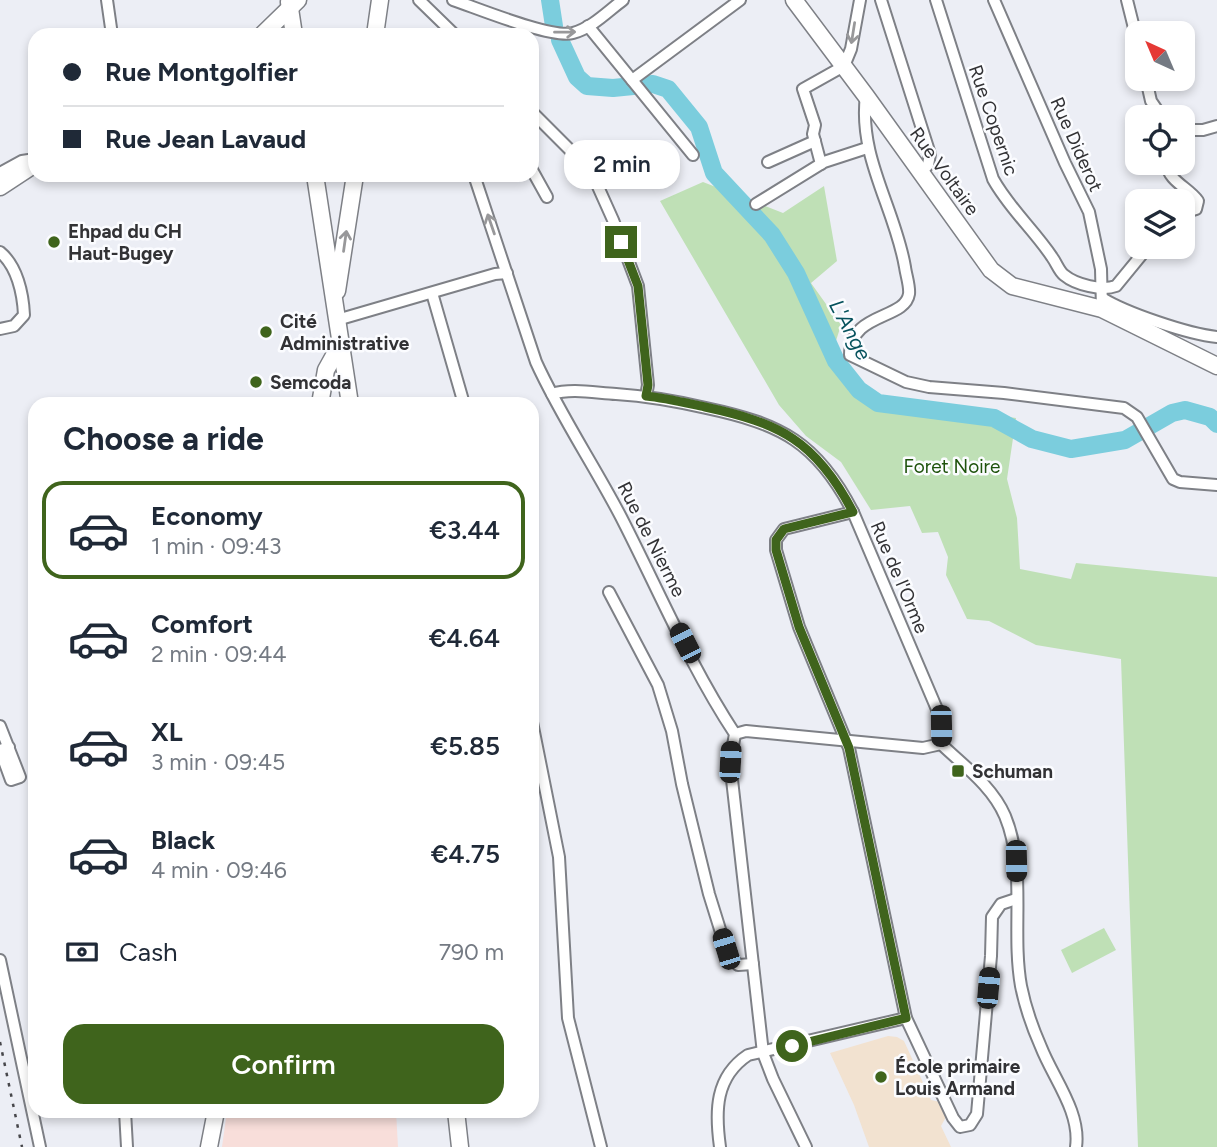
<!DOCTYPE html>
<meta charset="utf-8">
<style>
:root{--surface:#fff;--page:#f6f6f7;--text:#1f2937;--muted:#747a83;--line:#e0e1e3;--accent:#3f641c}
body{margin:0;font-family:Figtree,sans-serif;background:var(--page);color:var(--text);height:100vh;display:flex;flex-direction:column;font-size:26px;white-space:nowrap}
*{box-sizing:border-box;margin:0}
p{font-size:23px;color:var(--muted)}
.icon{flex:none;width:38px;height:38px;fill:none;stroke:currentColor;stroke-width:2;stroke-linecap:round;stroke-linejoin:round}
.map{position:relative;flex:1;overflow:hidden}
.drawer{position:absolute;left:28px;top:397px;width:511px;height:721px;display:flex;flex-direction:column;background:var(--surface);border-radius:21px;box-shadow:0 4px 10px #0003}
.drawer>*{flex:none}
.banner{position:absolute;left:28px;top:28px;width:511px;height:154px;border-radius:21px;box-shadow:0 4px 10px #0003;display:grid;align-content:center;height:154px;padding:0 35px;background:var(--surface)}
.needle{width:46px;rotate:316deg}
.controls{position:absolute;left:1125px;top:21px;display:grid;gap:14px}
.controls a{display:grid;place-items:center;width:70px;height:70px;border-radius:14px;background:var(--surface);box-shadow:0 4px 10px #0003;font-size:35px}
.end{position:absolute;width:32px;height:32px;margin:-16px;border:9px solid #3f641c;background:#fff;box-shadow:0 0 0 4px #fff}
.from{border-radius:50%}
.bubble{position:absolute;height:49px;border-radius:21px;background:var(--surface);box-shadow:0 4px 10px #0003;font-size:23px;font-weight:600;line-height:49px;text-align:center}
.car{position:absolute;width:21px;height:42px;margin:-21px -10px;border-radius:9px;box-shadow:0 0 5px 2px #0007;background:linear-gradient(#222 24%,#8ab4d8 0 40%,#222 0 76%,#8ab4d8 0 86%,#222 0)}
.banner b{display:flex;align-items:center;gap:24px;height:66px;font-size:26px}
.banner b+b{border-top:2px solid var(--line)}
.banner i{width:18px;height:18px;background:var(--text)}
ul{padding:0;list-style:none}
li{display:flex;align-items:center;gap:21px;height:98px;margin:0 14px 10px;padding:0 21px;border:4px solid transparent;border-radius:21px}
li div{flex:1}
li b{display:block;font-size:26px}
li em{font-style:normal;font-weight:600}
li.active{border-color:var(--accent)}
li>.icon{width:63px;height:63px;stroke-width:1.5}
h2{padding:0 35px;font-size:32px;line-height:84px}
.pay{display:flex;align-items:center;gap:18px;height:77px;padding:0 35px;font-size:26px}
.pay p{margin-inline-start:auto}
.primary-button{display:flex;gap:14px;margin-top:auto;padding:14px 35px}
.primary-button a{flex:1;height:80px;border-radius:21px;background:var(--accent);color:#fff;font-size:28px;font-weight:600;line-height:80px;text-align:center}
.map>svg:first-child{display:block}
</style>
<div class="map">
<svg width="1217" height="1147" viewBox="0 0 1217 1147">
<rect width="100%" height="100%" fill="#eceef5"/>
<path fill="#f8deda" d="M 227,1111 L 396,1111 L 398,1147 L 222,1147 Z"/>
<path fill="#f2e2d0" d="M 888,1036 L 897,1037 L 904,1041 L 931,1100 L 940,1102 L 946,1117 L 941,1126 L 951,1147 L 869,1147 L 854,1105 L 830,1053 Z"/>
<g fill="#bfe0b6">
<path d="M 703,182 L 783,213 L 824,186 L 837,261 L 811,283 L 841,325 L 835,344 L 856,382 L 884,399 L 1016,418 L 1007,479 L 1017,518 L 1020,569 L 1071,579 L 1076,563 L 1217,577 L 1217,1147 L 1138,1147 L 1121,659 L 1036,645 L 989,621 L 967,619 L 946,575 L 948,557 L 938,532 L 922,533 L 910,506 L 871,510 L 841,462 L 806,436 L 779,405 L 660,201 Z"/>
<path d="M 1104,928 L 1116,950 L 1072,973 L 1061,950 Z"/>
</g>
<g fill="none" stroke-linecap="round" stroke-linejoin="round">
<g stroke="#7bcddd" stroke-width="18">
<path d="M 550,0 L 554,26"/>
<path d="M 560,40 L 577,77 L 587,86 L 613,88 L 653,84 L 668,89 L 699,127 L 714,173 L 772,235 L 796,273 L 836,361 L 859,390 L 878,403 L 994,418 L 1032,439 L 1071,449 L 1125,440 L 1172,413 L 1185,410 L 1210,417 L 1217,424"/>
</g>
<defs>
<g id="street">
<path d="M 107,0 L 112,35"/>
<path d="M 419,0 L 455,35"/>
<path d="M 453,0 C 477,8 552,39 573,33 C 592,28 608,11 623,0"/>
<path d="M 881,0 L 930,154 L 928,165 L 921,172"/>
<path d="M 936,0 L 993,179 C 1009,208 1034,230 1052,257 C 1057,264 1059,271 1064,275 C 1076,285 1102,291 1116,286 L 1148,247"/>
<path d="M 994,0 L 1065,163 L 1089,212 L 1101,269 L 1102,309"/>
<path d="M 1127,0 L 1138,44"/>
<path d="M 588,26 L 693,155"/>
<path d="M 1146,79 L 1151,101 L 1162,117"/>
<path d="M 632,80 L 740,0"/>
<path d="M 866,96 C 858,157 895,208 905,267 C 906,275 910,286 909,294 C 905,320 850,312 850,355 L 906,382 L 929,387 L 1004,393 L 1124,408 L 1137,417 L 1173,479 L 1180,482 L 1217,485"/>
<path d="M 532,112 L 591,171 L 613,220 L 638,286 L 648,385 L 646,396"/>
<path d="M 1183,130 L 1203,130 L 1217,126"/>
<path d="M 768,162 L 815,141"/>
<path d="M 1166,163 C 1169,182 1188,187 1198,201 L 1196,209 L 1183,213"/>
<path d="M 821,164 L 813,134 L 815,125 L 803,89 L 844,66 L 851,49 L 860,0"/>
<path d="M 532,170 L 547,197"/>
<path d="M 0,173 L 22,161 L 35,159"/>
<path d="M 474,175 L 536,362 C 560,415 594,465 621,517 C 658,589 690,666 735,734 L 730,762 L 763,1053 L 773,1079 L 806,1147"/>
<path d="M 756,204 L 824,162 L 867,148"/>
<path d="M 0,252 C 17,266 23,293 24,315 L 14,326 L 0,329"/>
<path d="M 432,293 L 464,404"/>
<path d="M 1102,298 C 1126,313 1188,334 1217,337"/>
<path d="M 337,320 L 495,274 L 507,273"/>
<path d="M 552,394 C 571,388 596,393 616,394 C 647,396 676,401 706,408 C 781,424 817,442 853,512 L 939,714 L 941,744"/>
<path d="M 853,512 L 784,529 L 776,540 L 776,550 L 799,627 L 849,748 L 906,1018 L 953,1118 L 960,1127 L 970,1125 L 977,1114 L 991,956 L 992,917 L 1001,904 L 1016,899"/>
<path d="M 609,592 L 658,685 L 672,731 L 682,784 L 709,894 L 728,955 L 738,965 L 753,964"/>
<path d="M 532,722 L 559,857 L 568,1018 L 601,1147"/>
<path d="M 0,726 L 20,777 L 11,780 L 0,750 L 9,747"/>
<path d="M 735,734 L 746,731 L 923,748 L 941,744"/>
<path d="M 941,744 C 964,766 992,786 1005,816 C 1027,869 1011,930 1021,986 C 1025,1006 1033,1029 1041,1047 C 1053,1078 1081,1112 1076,1147"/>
<path d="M 0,960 L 40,1147"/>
<path d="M 125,1111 L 127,1147"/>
<path d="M 720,1147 C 715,1111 715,1077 748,1055 L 906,1018"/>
</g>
<g id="secondary">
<path d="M 794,0 L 866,96 L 991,270 L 1012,286 L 1102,309 L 1217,366"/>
<path d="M 289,2 L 294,35"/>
<path d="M 262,35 L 298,0"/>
<path d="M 375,35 L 380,0"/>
<path d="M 315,175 L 350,404"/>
<path d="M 0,187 L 35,164"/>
<path d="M 337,291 L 355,175"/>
<path d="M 320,404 L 326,370 L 341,343"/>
<path d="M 456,1111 L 460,1147"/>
<path d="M 209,1147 L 216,1111"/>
</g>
</defs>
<use href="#street" stroke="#7e8086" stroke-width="14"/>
<use href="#secondary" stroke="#7e8086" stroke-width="19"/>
<use href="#street" stroke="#fff" stroke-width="10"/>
<use href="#secondary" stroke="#fff" stroke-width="16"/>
<path stroke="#47474b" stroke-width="2.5" stroke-dasharray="3.5 7" stroke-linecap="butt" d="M 0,1042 L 22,1147"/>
</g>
<defs><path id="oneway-shaft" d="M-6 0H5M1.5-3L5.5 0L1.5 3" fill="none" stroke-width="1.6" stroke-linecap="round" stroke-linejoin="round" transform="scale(1.75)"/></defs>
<g stroke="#98989a">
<use href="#oneway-shaft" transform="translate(565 32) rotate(-1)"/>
<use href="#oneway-shaft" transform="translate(853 33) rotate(99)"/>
<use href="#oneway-shaft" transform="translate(491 224) rotate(-109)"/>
<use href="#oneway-shaft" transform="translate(345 241) rotate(-82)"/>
</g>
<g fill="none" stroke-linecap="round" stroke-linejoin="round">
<path stroke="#3f641c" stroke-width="9" d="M 621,242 L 638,286 L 648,385 L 646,396 C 666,398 686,403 705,407 C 780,423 816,441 853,512 L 784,529 L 776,540 L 776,550 L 799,627 L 849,748 L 906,1018 L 792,1046"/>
</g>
<g fill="#3f641c" stroke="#fbfcff" stroke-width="2.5">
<circle cx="54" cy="242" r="7"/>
<circle cx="266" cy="332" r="7"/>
<circle cx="256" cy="382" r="7"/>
<rect x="951" y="764" width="14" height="14" rx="3.5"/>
<circle cx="881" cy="1077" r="7"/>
</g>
<g text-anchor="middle" stroke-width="5" stroke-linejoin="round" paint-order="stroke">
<g font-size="19" fill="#323235" stroke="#fbfcff">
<text transform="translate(994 120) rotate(71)" y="7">Rue Copernic</text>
<text transform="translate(1077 144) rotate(66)" y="7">Rue Diderot</text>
<text transform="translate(945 171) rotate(54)" y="7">Rue Voltaire</text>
<text transform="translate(652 539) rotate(63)" y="7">Rue de Nierme</text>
<text transform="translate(900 577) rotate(67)" y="7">Rue de l'Orme</text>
</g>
<g font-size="19" font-weight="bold" fill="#323235" stroke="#fbfcff" text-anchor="start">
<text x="68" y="238">Ehpad du CH<tspan x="68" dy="22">Haut-Bugey</tspan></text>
<text x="280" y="328">Cité<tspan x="280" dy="22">Administrative</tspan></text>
<text x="270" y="389">Semcoda</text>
<text x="972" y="778">Schuman</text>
<text x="895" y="1073">École primaire<tspan x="895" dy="22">Louis Armand</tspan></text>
</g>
<g font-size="19" fill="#1f530d" stroke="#fbfcff">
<text x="952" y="473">Foret Noire</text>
</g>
<g font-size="21" font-style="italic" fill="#06525d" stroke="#fbfcff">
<text transform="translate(850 330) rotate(62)" y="7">L'Ange</text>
</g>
</g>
</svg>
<div class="controls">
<a><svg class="needle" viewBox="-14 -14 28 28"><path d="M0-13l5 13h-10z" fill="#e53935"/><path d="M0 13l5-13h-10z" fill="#747a83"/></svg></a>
<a><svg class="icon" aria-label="locate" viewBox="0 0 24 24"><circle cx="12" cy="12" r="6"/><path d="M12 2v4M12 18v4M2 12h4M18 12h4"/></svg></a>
<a><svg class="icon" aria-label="layers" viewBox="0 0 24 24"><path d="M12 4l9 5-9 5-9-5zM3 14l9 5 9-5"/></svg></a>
</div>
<i class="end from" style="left:792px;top:1046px"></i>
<i class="end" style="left:621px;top:242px"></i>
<div class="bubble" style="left:564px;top:140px;width:116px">2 min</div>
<i class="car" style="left:685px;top:643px;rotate:333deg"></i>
<i class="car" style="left:941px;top:726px;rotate:179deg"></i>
<i class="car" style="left:730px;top:762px;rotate:3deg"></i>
<i class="car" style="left:1016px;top:861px;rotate:179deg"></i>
<i class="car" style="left:726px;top:949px;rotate:343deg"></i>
<i class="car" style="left:988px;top:988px;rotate:5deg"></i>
<div class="banner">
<b><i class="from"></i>Rue Montgolfier</b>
<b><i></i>Rue Jean Lavaud</b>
</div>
<section class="drawer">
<h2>Choose a ride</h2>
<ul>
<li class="active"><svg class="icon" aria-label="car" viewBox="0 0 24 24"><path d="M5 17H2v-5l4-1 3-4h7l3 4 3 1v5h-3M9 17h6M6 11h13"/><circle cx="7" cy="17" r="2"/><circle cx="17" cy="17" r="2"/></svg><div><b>Economy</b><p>1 min · 09:43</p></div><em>€3.44</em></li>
<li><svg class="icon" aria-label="car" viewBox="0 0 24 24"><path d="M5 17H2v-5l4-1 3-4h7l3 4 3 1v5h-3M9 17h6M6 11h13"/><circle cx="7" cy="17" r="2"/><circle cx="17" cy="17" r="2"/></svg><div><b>Comfort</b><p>2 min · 09:44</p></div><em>€4.64</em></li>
<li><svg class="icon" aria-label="car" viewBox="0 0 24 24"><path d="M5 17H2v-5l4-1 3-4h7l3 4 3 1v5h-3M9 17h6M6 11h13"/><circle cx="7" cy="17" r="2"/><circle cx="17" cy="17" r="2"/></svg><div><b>XL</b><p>3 min · 09:45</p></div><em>€5.85</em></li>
<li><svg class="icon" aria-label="car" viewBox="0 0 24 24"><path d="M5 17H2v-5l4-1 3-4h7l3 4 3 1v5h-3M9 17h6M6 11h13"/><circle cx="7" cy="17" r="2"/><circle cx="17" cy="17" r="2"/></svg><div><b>Black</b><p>4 min · 09:46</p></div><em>€4.75</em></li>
</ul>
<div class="pay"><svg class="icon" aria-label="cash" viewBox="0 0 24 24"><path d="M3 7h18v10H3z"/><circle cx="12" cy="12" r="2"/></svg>Cash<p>790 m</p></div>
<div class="primary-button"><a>Confirm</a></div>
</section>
</div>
